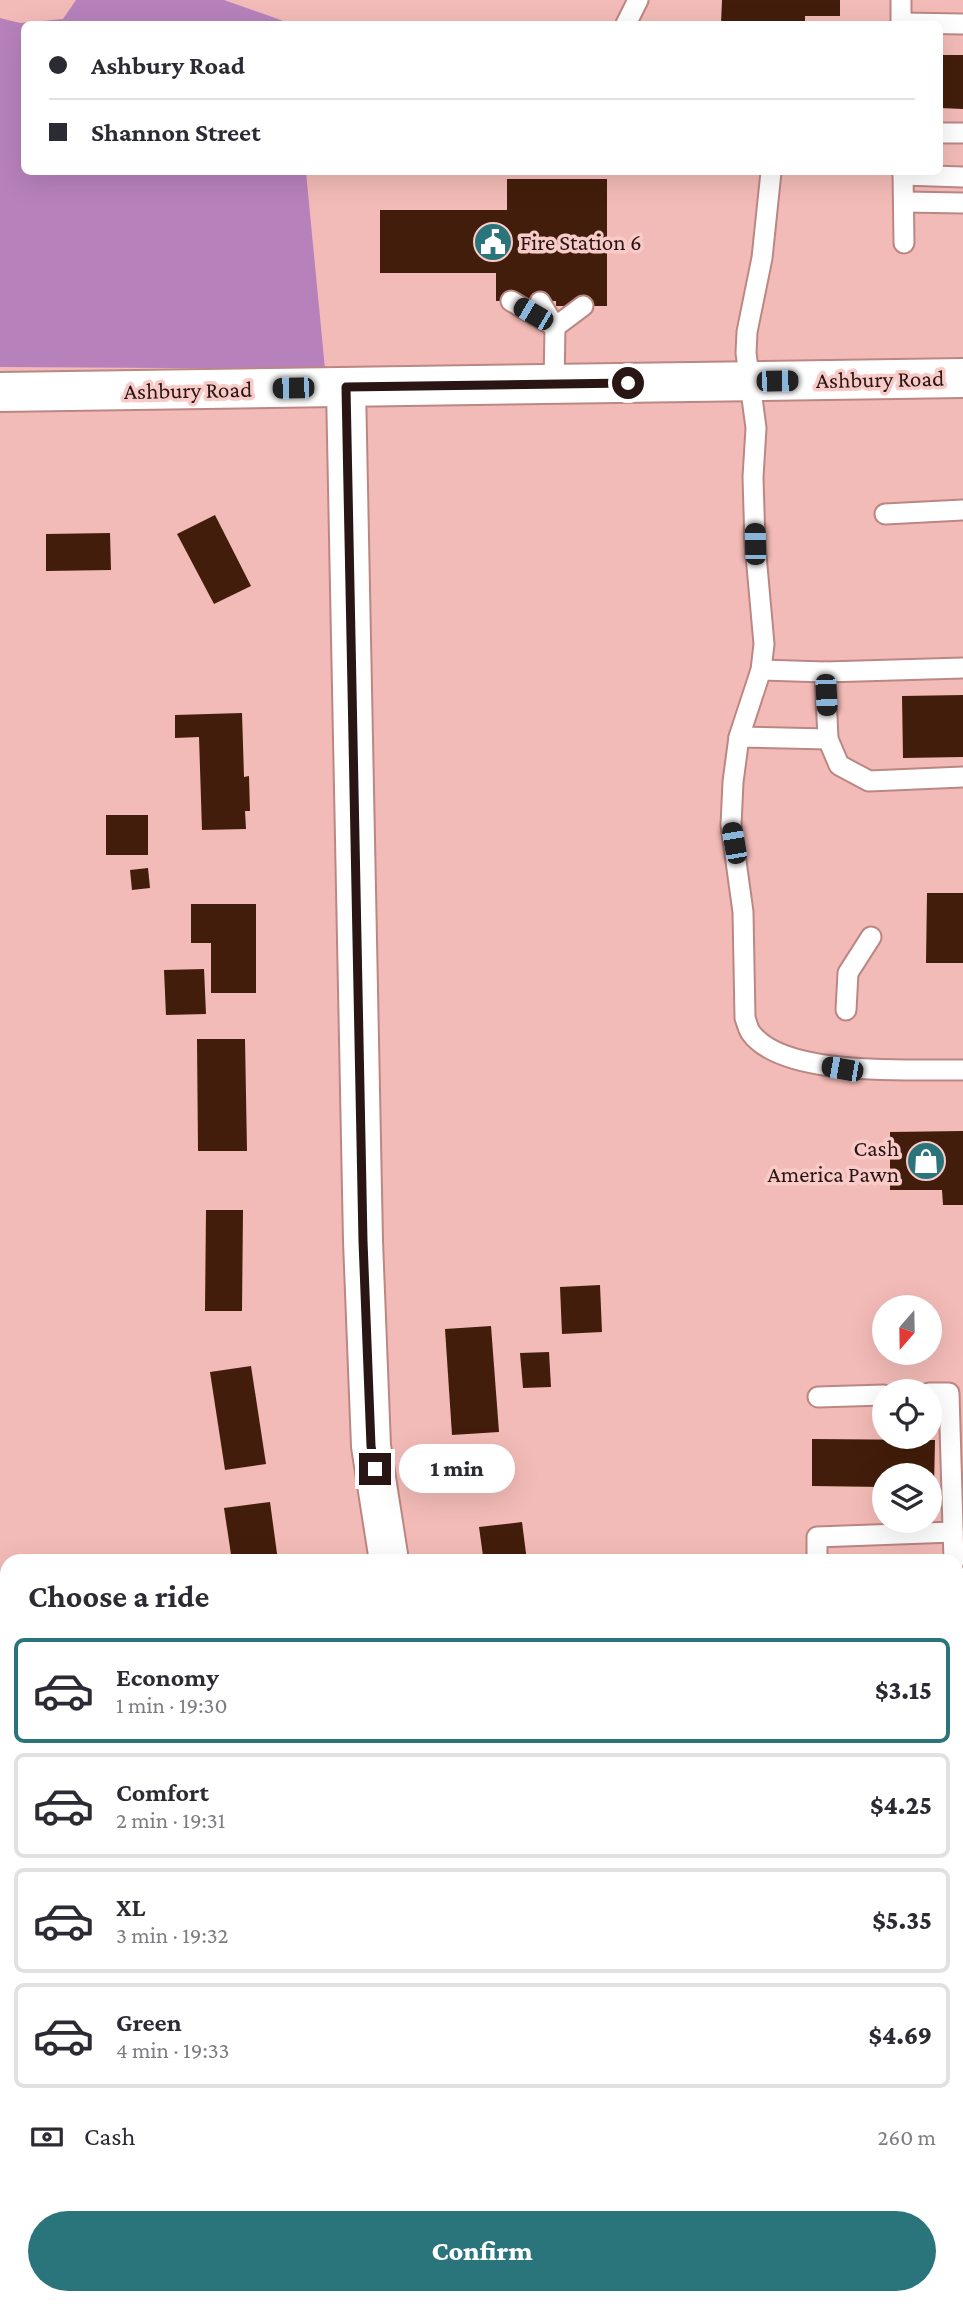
<!DOCTYPE html>
<meta charset="utf-8">
<style>
:root{--surface:#fff;--page:#f2f2f3;--text:#2b2b33;--muted:#7c7c81;--line:#e1e1e2;--accent:#2a747b}
body{margin:0;font-family:"Crimson Pro",serif;background:var(--page);color:var(--text);height:100vh;display:flex;flex-direction:column;font-size:26px;white-space:nowrap}
*{box-sizing:border-box;margin:0}
p{font-size:23px;color:var(--muted)}
.icon{flex:none;width:38px;height:38px;fill:none;stroke:currentColor;stroke-width:2;stroke-linecap:round;stroke-linejoin:round}
.map{position:relative;flex:1;overflow:hidden}
.side{position:absolute;left:0px;top:1554px;width:964px;height:751px;display:flex;flex-direction:column;background:var(--surface);border-radius:21px 21px 0 0;box-shadow:0 7px 28px #0002}
.side>*{flex:none}
.guide{position:absolute;left:21px;top:21px;width:922px;height:154px;border-radius:10px;box-shadow:0 7px 28px #0002;display:grid;align-content:center;height:154px;padding:0 28px;background:var(--surface)}
.needle{width:46px;rotate:200deg}
.tools{position:absolute;left:872px;top:1295px;display:grid;gap:14px}
.tools a{display:grid;place-items:center;width:70px;height:70px;border-radius:50%;background:var(--surface);box-shadow:0 7px 28px #0002;font-size:35px}
.end{position:absolute;width:32px;height:32px;margin:-16px;border:9px solid #291514;background:#fff;box-shadow:0 0 0 4px #fff}
.from{border-radius:50%}
.bubble{position:absolute;height:49px;border-radius:24px;background:var(--surface);box-shadow:0 7px 28px #0002;font-size:23px;font-weight:800;line-height:49px;text-align:center}
.car{position:absolute;width:21px;height:42px;margin:-21px -10px;border-radius:9px;box-shadow:0 0 5px 2px #0007;background:linear-gradient(#222 24%,#8ab4d8 0 40%,#222 0 76%,#8ab4d8 0 86%,#222 0)}
.guide b{display:flex;align-items:center;gap:24px;height:66px;font-size:26px}
.guide b+b{border-top:2px solid var(--line)}
.guide i{width:18px;height:18px;background:var(--text)}
ul{padding:0;list-style:none}
li{display:flex;align-items:center;gap:21px;height:105px;margin:0 14px 10px;padding:0 14px;border:4px solid var(--line);border-radius:10px}
li div{flex:1}
li b{display:block;font-size:26px}
li em{font-style:normal;font-weight:800}
li.on{border-color:var(--accent)}
li>.icon{width:63px;height:63px;stroke-width:1.5}
h2{padding:0 28px;font-size:32px;line-height:84px}
.pay{display:flex;align-items:center;gap:18px;height:77px;padding:0 28px;font-size:26px}
.pay p{margin-inline-start:auto}
.primary-button{display:flex;gap:14px;margin-top:auto;padding:14px 28px}
.primary-button a{flex:1;height:80px;border-radius:42px;background:var(--accent);color:#fff;font-size:28px;font-weight:800;line-height:80px;text-align:center}
.map>svg:first-child{display:block}
</style>
<div class="map">
<svg width="963" height="2304" viewBox="0 0 963 2304">
<rect width="100%" height="100%" fill="#f3bbb7"/>
<path fill="#b782bc" d="M 76,0 L 224,0 L 292,24 L 24,24 L 24,172 L 306,172 L 325,369 L 0,367 L 0,18 L 20,23 L 63,19 Z"/>
<g fill="#431d0b">
<path d="M 722,0 L 840,0 L 840,16 L 805,16 L 805,24 L 721,24 Z"/>
<path d="M 940,55 L 963,55 L 963,109 L 940,108 Z"/>
<path d="M 507,179 L 607,179 L 607,306 L 556,306 L 556,301 L 496,301 L 496,273 L 380,273 L 380,210 L 507,210 Z"/>
<path d="M 215,515 L 251,586 L 214,604 L 177,534 Z"/>
<path d="M 110,533 L 111,570 L 46,571 L 46,534 Z"/>
<path d="M 963,695 L 963,757 L 903,758 L 902,696 Z"/>
<path d="M 242,713 L 244,777 L 249,776 L 250,811 L 245,811 L 246,829 L 202,830 L 199,737 L 175,738 L 175,715 Z"/>
<rect x="106" y="815" width="42" height="40"/>
<path d="M 148,868 L 150,888 L 132,890 L 130,870 Z"/>
<path d="M 927,893 L 963,893 L 963,963 L 926,963 Z"/>
<path d="M 191,904 L 256,904 L 256,993 L 211,993 L 211,943 L 191,943 Z"/>
<path d="M 204,969 L 206,1014 L 166,1015 L 164,970 Z"/>
<path d="M 197,1039 L 245,1039 L 247,1151 L 198,1151 Z"/>
<path d="M 963,1131 L 963,1205 L 943,1205 L 942,1190 L 890,1190 L 890,1132 Z"/>
<path d="M 206,1210 L 243,1210 L 242,1311 L 205,1311 Z"/>
<path d="M 600,1285 L 602,1332 L 562,1334 L 560,1287 Z"/>
<path d="M 491,1326 L 499,1432 L 452,1435 L 445,1329 Z"/>
<path d="M 549,1352 L 551,1387 L 523,1388 L 520,1353 Z"/>
<path d="M 251,1366 L 266,1464 L 225,1470 L 210,1372 Z"/>
<path d="M 812,1439 L 935,1440 L 934,1487 L 929,1487 L 929,1475 L 884,1475 L 884,1487 L 812,1486 Z"/>
<path d="M 270,1502 L 278,1561 L 232,1561 L 224,1508 Z"/>
<path d="M 522,1522 L 527,1561 L 475,1561 L 474,1557 L 483,1556 L 479,1527 Z"/>
<path d="M 0,1668 L 7,1678 L 7,1704 L 0,1708 Z"/>
<rect x="957" y="1728" width="6" height="100"/>
<path d="M 958,1885 L 963,1885 L 963,1947 L 957,1945 Z"/>
<rect x="957" y="2138" width="6" height="42"/>
<path d="M 957,2254 L 963,2254 L 963,2304 L 880,2304 L 880,2298 L 957,2298 Z"/>
<rect x="534" y="2298" width="51" height="6"/>
</g>
<g fill="none" stroke-linecap="round" stroke-linejoin="round">
<defs>
<g id="service">
<path d="M 901,0 L 901,24"/>
<path d="M 901,23 L 963,24"/>
<path d="M 626,24 L 638,0"/>
<path d="M 940,133 L 963,133"/>
<path d="M 771,172 L 762,258 L 747,332 L 746,353 L 756,428 L 753,477 L 755,544 L 764,644 L 761,670 L 739,737 L 733,782 L 731,825 L 743,912 L 745,1018 C 747,1023 748,1029 751,1033 C 784,1078 912,1069 963,1070"/>
<path d="M 903,172 L 904,243"/>
<path d="M 903,175 L 963,177"/>
<path d="M 904,202 L 963,203"/>
<path d="M 511,301 L 554,326"/>
<path d="M 540,302 L 555,327 L 554,384"/>
<path d="M 555,327 L 583,306"/>
<path d="M 885,514 L 963,510"/>
<path d="M 761,670 L 825,672 L 963,668"/>
<path d="M 825,672 L 828,739 L 839,765 L 869,781 L 963,777"/>
<path d="M 739,737 L 828,739"/>
<path d="M 846,1010 L 848,973 L 871,937"/>
<path d="M 929,1393 L 949,1393 L 954,1561"/>
<path d="M 818,1397 L 884,1395"/>
<path d="M 817,1561 L 817,1537 L 953,1532"/>
<path d="M 957,1623 L 963,1658"/>
<path d="M 957,1679 L 963,1669"/>
<path d="M 957,1844 L 963,1844"/>
<path d="M 957,2015 L 963,2015"/>
<path d="M 957,2193 L 963,2193"/>
<path d="M 957,2238 L 963,2238"/>
<path d="M 845,2304 L 851,2298"/>
</g>
<g id="minor">
<path d="M 346,387 L 363,1241 L 371,1446 L 389,1561"/>
<path d="M 0,392 L 963,378"/>
<path d="M 0,1912 L 7,1922"/>
<path d="M 421,2304 L 421,2298"/>
</g>
</defs>
<use href="#service" stroke="#bb8783" stroke-width="23"/>
<use href="#minor" stroke="#bb8783" stroke-width="42"/>
<use href="#service" stroke="#fff" stroke-width="19"/>
<use href="#minor" stroke="#fff" stroke-width="38"/>
</g>
<g fill="none" stroke-linecap="round" stroke-linejoin="round">
<path stroke="#291514" stroke-width="9" d="M 375,1469 L 371,1446 L 363,1241 L 346,387 L 628,383"/>
</g>
<defs>
<symbol id="civic-disc" viewBox="-11 -11 22 22"><circle r="9.5" fill="#2a747b" stroke="#f9cbc8"/><path d="M-.6-6.5H3V-4.5H.6V-3L4-1V1h2V6H-6V1h2V-1L-.6-3ZM-1.2 2.5V6h2.4V2.5Z" fill="#fff"/></symbol>
<symbol id="shop-disc" viewBox="-11 -11 22 22"><circle r="9.5" fill="#2a747b" stroke="#f9cbc8"/><path d="M-5-2.5h2.3a2.7 3.5 0 0 1 5.4 0H5L5.5 6h-11ZM-1.5-2.5h3a1.5 2.3 0 0 0-3 0Z" fill="#fff"/></symbol>
</defs>
<g fill-rule="evenodd">
<use href="#civic-disc" x="471" y="220" width="44" height="44"/>
<use href="#shop-disc" x="904" y="1139" width="44" height="44"/>
</g>
<g text-anchor="middle" stroke-width="7" stroke-linejoin="round" paint-order="stroke">
<g font-size="23" fill="#291514" stroke="#f9cbc8" text-anchor="start">
<text x="520" y="250">Fire Station 6</text>
<text x="899" y="1156" text-anchor="end">Cash<tspan x="899" dy="26">America Pawn</tspan></text>
</g>
<g font-size="23" fill="#291514" stroke="#f9cbc8">
<text transform="translate(880 379) rotate(-1)" y="8">Ashbury Road</text>
<text transform="translate(188 390) rotate(-1)" y="8">Ashbury Road</text>
</g>
</g>
</svg>
<div class="tools">
<a><svg class="needle" viewBox="-14 -14 28 28"><path d="M0-13l5 13h-10z" fill="#e53935"/><path d="M0 13l5-13h-10z" fill="#7c7c81"/></svg></a>
<a><svg class="icon" aria-label="locate" viewBox="0 0 24 24"><circle cx="12" cy="12" r="6"/><path d="M12 2v4M12 18v4M2 12h4M18 12h4"/></svg></a>
<a><svg class="icon" aria-label="layers" viewBox="0 0 24 24"><path d="M12 4l9 5-9 5-9-5zM3 14l9 5 9-5"/></svg></a>
</div>
<i class="end from" style="left:628px;top:383px"></i>
<i class="end" style="left:375px;top:1469px"></i>
<div class="bubble" style="left:399px;top:1444px;width:116px">1 min</div>
<i class="car" style="left:533px;top:314px;rotate:300deg"></i>
<i class="car" style="left:777px;top:381px;rotate:89deg"></i>
<i class="car" style="left:293px;top:388px;rotate:269deg"></i>
<i class="car" style="left:755px;top:544px;rotate:359deg"></i>
<i class="car" style="left:826px;top:695px;rotate:177deg"></i>
<i class="car" style="left:734px;top:843px;rotate:350deg"></i>
<i class="car" style="left:842px;top:1069px;rotate:280deg"></i>
<div class="guide">
<b><i class="from"></i>Ashbury Road</b>
<b><i></i>Shannon Street</b>
</div>
<section class="side">
<h2>Choose a ride</h2>
<ul>
<li class="on"><svg class="icon" aria-label="car" viewBox="0 0 24 24"><path d="M5 17H2v-5l4-1 3-4h7l3 4 3 1v5h-3M9 17h6M6 11h13"/><circle cx="7" cy="17" r="2"/><circle cx="17" cy="17" r="2"/></svg><div><b>Economy</b><p>1 min · 19:30</p></div><em>$3.15</em></li>
<li><svg class="icon" aria-label="car" viewBox="0 0 24 24"><path d="M5 17H2v-5l4-1 3-4h7l3 4 3 1v5h-3M9 17h6M6 11h13"/><circle cx="7" cy="17" r="2"/><circle cx="17" cy="17" r="2"/></svg><div><b>Comfort</b><p>2 min · 19:31</p></div><em>$4.25</em></li>
<li><svg class="icon" aria-label="car" viewBox="0 0 24 24"><path d="M5 17H2v-5l4-1 3-4h7l3 4 3 1v5h-3M9 17h6M6 11h13"/><circle cx="7" cy="17" r="2"/><circle cx="17" cy="17" r="2"/></svg><div><b>XL</b><p>3 min · 19:32</p></div><em>$5.35</em></li>
<li><svg class="icon" aria-label="car" viewBox="0 0 24 24"><path d="M5 17H2v-5l4-1 3-4h7l3 4 3 1v5h-3M9 17h6M6 11h13"/><circle cx="7" cy="17" r="2"/><circle cx="17" cy="17" r="2"/></svg><div><b>Green</b><p>4 min · 19:33</p></div><em>$4.69</em></li>
</ul>
<div class="pay"><svg class="icon" aria-label="cash" viewBox="0 0 24 24"><path d="M3 7h18v10H3z"/><circle cx="12" cy="12" r="2"/></svg>Cash<p>260 m</p></div>
<div class="primary-button"><a>Confirm</a></div>
</section>
</div>
